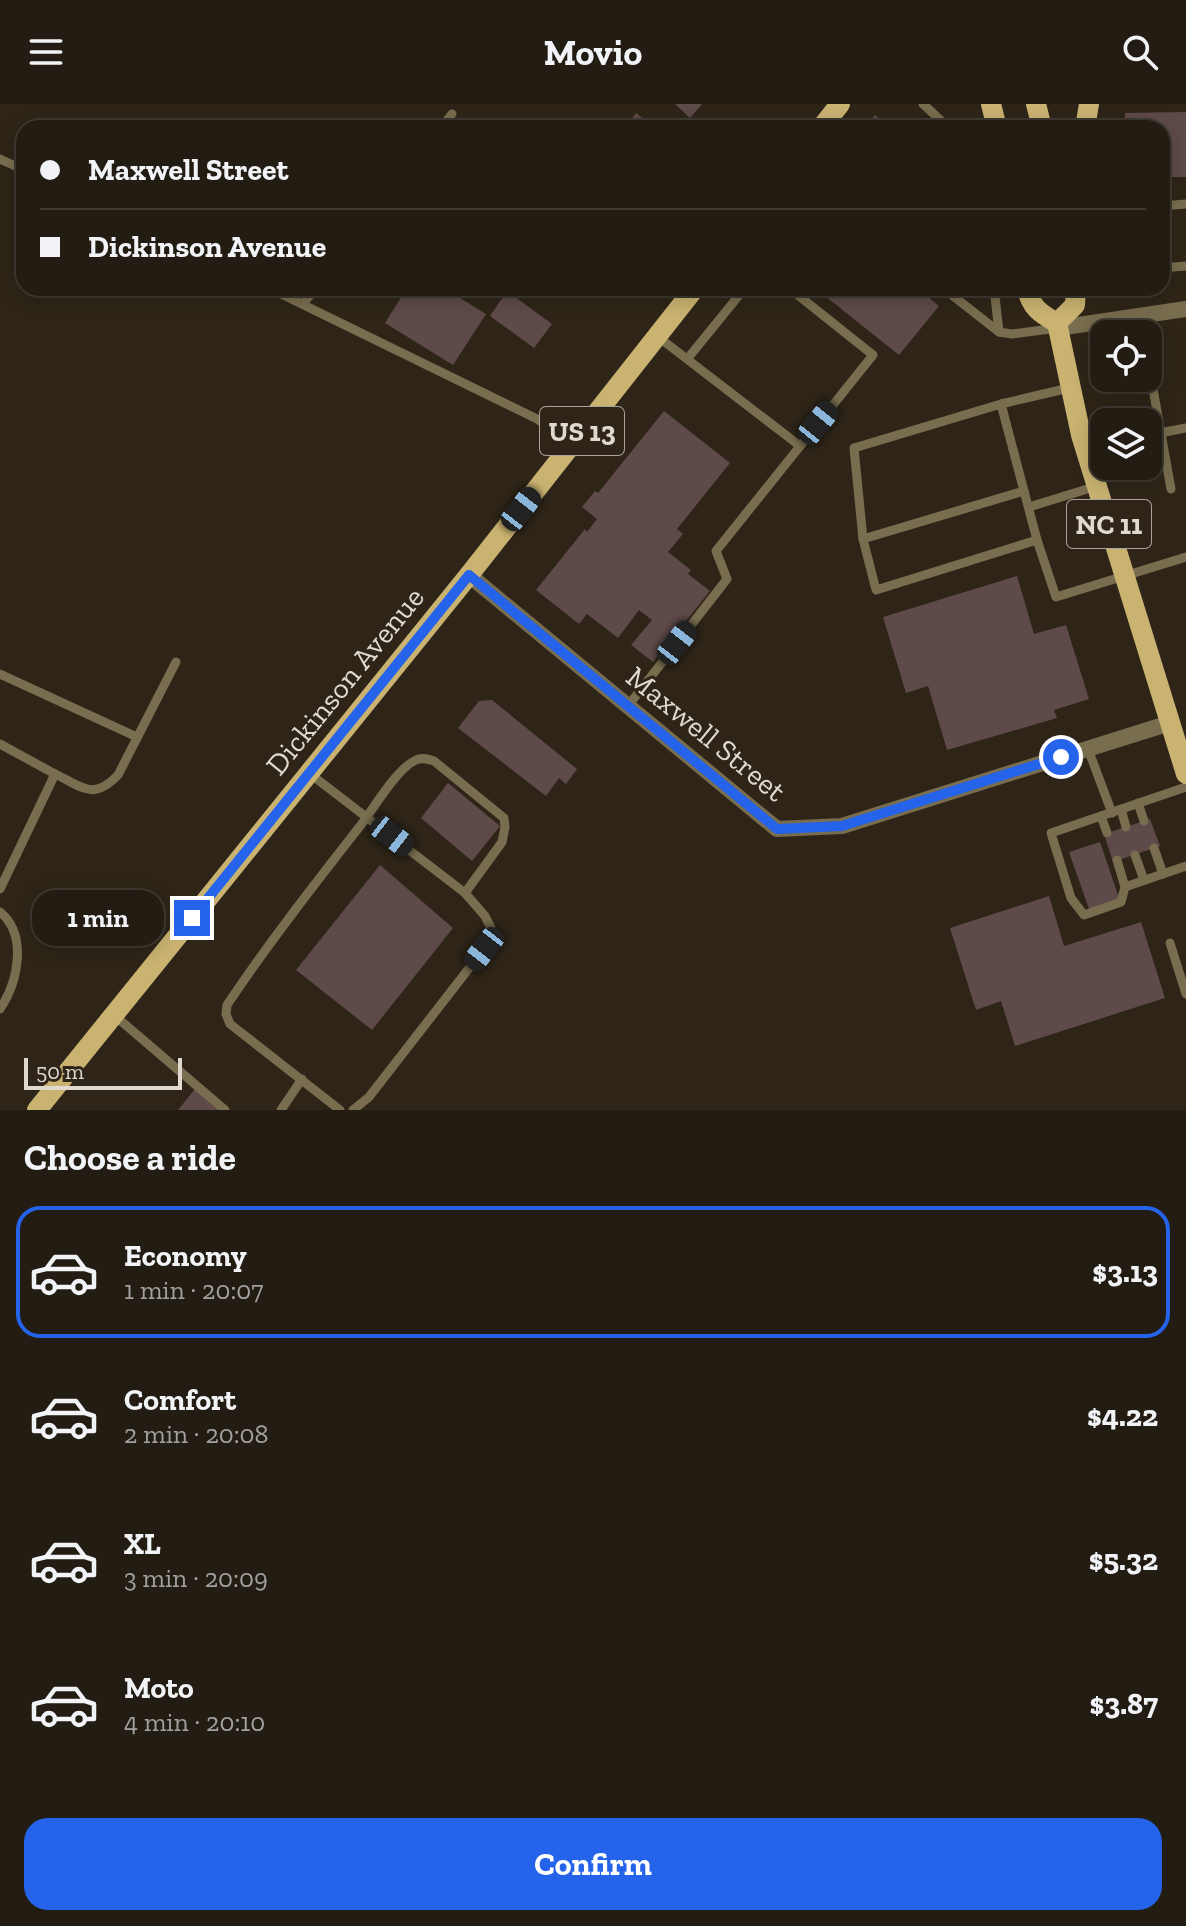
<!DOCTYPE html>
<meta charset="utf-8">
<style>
:root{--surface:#221c12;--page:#2a251b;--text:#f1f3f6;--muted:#a2a19f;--line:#3f3a32;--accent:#2563eb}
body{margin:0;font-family:"Zilla Slab",serif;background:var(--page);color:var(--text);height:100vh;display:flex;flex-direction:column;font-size:30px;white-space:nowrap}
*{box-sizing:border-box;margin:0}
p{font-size:26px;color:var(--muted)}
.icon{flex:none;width:44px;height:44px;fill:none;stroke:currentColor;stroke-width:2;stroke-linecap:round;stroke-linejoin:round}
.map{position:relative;height:1006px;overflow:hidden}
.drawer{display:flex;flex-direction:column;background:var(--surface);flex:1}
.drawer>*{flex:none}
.hud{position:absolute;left:16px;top:16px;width:1154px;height:176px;border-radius:24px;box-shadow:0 4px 20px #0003,0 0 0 2px var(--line);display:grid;align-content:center;height:176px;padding:0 24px;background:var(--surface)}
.tools{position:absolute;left:1090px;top:216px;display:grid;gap:16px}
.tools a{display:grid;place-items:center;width:72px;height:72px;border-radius:16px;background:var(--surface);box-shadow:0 4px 20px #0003,0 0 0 2px var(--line);font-size:40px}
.scale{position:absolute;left:24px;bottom:20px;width:158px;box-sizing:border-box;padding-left:8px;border:4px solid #dfd9d0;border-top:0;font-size:22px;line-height:28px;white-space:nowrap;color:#dfd9d0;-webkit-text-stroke:6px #2e2518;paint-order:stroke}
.end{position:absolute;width:36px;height:36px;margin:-18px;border:10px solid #2563eb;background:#fff;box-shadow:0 0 0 4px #fff}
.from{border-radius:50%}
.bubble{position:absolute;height:56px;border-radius:24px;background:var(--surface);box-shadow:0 4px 20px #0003,0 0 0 2px var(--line);font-size:26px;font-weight:700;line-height:56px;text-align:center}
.car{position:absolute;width:24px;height:48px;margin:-24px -12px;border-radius:10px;box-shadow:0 0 6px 2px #0007;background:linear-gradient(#222 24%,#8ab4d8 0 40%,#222 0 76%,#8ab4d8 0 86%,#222 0)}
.hud b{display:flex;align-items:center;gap:28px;height:76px;font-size:30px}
.hud b+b{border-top:2px solid var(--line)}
.hud i{width:20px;height:20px;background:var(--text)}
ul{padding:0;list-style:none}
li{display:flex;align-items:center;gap:24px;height:132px;margin:0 16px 12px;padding:0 8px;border:4px solid transparent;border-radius:24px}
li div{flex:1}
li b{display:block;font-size:30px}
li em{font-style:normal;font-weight:700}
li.active{border-color:var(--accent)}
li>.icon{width:72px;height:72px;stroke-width:1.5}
h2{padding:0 24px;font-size:36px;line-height:96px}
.button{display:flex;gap:16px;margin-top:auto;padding:16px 24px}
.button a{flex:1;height:92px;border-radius:24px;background:var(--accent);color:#fff;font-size:32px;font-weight:700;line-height:92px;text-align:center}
header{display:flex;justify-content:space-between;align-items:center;height:104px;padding:0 24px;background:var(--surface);font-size:36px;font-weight:700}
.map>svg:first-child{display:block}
</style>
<header><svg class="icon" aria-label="menu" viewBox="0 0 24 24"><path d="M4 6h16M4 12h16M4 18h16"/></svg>Movio<svg class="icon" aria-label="search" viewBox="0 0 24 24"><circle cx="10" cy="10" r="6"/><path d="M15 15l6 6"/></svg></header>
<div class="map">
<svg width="1186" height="1006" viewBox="0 0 1186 1006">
<rect width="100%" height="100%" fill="#2e2518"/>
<g fill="#5e4a49">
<path d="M 675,0 L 702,0 L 690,14 Z"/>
<path d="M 1186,8 L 1186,73 L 1162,73 L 1162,24 L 1125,24 L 1125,9 Z"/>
<path d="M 636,9 L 655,24 L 625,24 Z"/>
<path d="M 875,11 L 891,24 L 865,24 Z"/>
<path d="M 407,184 L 444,184 L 486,210 L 453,261 L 385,219 Z"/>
<path d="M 815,184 L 917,184 L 939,202 L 899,251 Z"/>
<path d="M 507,187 L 552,220 L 534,244 L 490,212 Z"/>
<path d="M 664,307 L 730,359 L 677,425 L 683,430 L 668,448 L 691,466 L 688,470 L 710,487 L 653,558 L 631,541 L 652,516 L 639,506 L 618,534 L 587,510 L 579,520 L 536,486 L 585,425 L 587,428 L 597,415 L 582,403 L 595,387 L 598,389 Z"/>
<path d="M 1017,472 L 1034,530 L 1066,521 L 1089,595 L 1054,606 L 1057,614 L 947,646 L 928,582 L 906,589 L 883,513 Z"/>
<path d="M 492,596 L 577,665 L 566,680 L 559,674 L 546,692 L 458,624 L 479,597 Z"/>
<path d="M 448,679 L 500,722 L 472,757 L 421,714 Z"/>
<path d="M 1150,715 L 1160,742 L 1113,758 L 1104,730 Z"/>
<path d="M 1100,738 L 1119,794 L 1089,805 L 1069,748 Z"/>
<path d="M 380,761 L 453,824 L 372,926 L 296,866 Z"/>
<path d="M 1049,792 L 1064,842 L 1141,818 L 1165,894 L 1015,942 L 1001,897 L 976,906 L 950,824 Z"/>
<path d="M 195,985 L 222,1006 L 178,1006 Z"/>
</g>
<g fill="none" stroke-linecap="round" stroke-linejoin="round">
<g stroke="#786d4e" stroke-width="9">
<path d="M 923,0 L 949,24"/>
<path d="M 441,24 L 452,10"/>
<path d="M 0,55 L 24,66"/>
<path d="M 1162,102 L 1186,100"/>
<path d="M 1162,164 L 1186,162"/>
<path d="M 269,184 L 537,315 L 573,339"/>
<path d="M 943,184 L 999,228 L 1012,230 L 1058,224"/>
<path d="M 994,184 L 999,228"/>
<path d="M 303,200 L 316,184"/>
<path d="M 1140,212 L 1143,230"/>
<path d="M 657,232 L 800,342"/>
<path d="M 688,254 L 745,184"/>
<path d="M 1148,257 L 1171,385"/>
<path d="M 1138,318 L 1157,314"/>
<path d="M 1160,329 L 1186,324"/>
<path d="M 1081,331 L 1104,326"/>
<path d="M 1024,387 L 863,435 L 876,486 L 1037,436 L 1056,493 L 1186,453"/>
<path d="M 1029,403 L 1097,382"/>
<path d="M 863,435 L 854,344 L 1001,300"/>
<path d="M 1037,436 L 1001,300 L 1069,284"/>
<path d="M 0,570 L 137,633"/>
<path d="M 628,602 L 727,475 L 716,447 L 873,251 L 789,184"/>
<path d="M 0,640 L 55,670"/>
<path d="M 1088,645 L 1112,709"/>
<path d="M 309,669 L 465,789 L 502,738 L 505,723 L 504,714 L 434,657 C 428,655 422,653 416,656 C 398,664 376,700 364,717 C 317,777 270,837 227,901 L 226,910 L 230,920 L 340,1006"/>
<path d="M 1138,699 L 1144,717"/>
<path d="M 1121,705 L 1126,723"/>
<path d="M 1101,712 L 1051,729 L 1071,794 L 1084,811 L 1121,798 L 1125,783"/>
<path d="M 1107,729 L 1101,712 L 1186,683"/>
<path d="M 1154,744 L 1163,770"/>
<path d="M 1135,751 L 1144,776"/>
<path d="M 1117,756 L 1125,783 L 1186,762"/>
<path d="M 0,785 L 55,670 C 83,683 93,697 118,671 L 176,558"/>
<path d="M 0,808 C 28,831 18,878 0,905"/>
<path d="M 1170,839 L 1186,890"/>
<path d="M 114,911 L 225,1006"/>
<path d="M 281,1006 L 302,975"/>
<path d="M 353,1006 L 369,993 L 484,845 L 491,824 L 485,812 L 465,789"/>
</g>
<g stroke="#786d4e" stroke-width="16">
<path d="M 1058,224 L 1186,205"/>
<path d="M 469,471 L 777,725 L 842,722 L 1170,619"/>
</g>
<g stroke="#cab371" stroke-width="20">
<path d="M 991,0 L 997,24"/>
<path d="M 1036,0 L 1042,24"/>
<path d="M 821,24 L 840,0"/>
<path d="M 1085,24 L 1089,0"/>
<path d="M 1027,184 C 1030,203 1041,210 1057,219"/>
<path d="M 1057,219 L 1081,331 L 1186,670"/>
<path d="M 1057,219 L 1075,201 L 1076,184"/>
<path d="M 37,1006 L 469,471 L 695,184"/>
</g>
</g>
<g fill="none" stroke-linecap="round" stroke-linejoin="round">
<path stroke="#2563eb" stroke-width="10" d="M 192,814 L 469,471 L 777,725 L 842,722 L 1061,653"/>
</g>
<g text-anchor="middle" stroke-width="6" stroke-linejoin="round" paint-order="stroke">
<g fill="#2e2518" stroke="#aaa399" stroke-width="2">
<rect x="540" y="303" width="84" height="48" rx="6"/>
<rect x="1067" y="396" width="84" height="48" rx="6"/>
</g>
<g font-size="28" font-weight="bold" fill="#dfd9d0">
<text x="582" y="337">US 13</text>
<text x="1109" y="430">NC 11</text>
</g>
<g font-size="30" fill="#dfd9d0" stroke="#2e2518">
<text transform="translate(345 577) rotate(-51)" y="10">Dickinson Avenue</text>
<text transform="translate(706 630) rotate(39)" y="10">Maxwell Street</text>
</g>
</g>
</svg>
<div class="tools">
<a><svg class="icon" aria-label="locate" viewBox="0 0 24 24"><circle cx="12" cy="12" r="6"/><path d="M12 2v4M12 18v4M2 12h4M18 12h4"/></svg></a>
<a><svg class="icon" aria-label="layers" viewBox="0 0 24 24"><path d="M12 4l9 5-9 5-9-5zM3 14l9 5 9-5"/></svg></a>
</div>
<div class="scale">50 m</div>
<i class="end from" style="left:1061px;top:653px"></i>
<i class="end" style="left:192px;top:814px"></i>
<div class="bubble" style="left:32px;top:786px;width:132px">1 min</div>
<i class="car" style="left:818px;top:319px;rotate:39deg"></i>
<i class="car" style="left:521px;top:405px;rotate:38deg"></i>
<i class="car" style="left:677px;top:539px;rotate:38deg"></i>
<i class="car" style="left:392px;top:732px;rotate:128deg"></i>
<i class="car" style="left:484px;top:845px;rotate:218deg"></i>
<div class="hud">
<b><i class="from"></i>Maxwell Street</b>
<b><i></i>Dickinson Avenue</b>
</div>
</div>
<section class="drawer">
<h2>Choose a ride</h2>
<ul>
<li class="active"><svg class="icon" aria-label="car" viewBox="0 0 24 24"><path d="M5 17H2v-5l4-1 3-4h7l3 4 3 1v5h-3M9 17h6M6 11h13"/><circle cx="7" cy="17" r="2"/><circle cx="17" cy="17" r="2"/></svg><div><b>Economy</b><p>1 min · 20:07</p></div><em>$3.13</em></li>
<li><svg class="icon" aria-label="car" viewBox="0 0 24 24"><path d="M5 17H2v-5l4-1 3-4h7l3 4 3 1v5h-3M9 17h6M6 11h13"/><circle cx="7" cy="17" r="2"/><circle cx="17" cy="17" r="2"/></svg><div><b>Comfort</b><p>2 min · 20:08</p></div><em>$4.22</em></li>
<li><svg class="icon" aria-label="car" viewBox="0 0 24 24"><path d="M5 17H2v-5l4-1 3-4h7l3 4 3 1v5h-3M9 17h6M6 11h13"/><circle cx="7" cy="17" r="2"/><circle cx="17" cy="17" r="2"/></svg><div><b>XL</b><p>3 min · 20:09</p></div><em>$5.32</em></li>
<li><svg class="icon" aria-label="car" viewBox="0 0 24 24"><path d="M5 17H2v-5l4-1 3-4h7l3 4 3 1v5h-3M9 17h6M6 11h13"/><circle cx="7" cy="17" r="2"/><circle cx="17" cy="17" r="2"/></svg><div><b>Moto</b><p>4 min · 20:10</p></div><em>$3.87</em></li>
</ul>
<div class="button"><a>Confirm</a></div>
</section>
